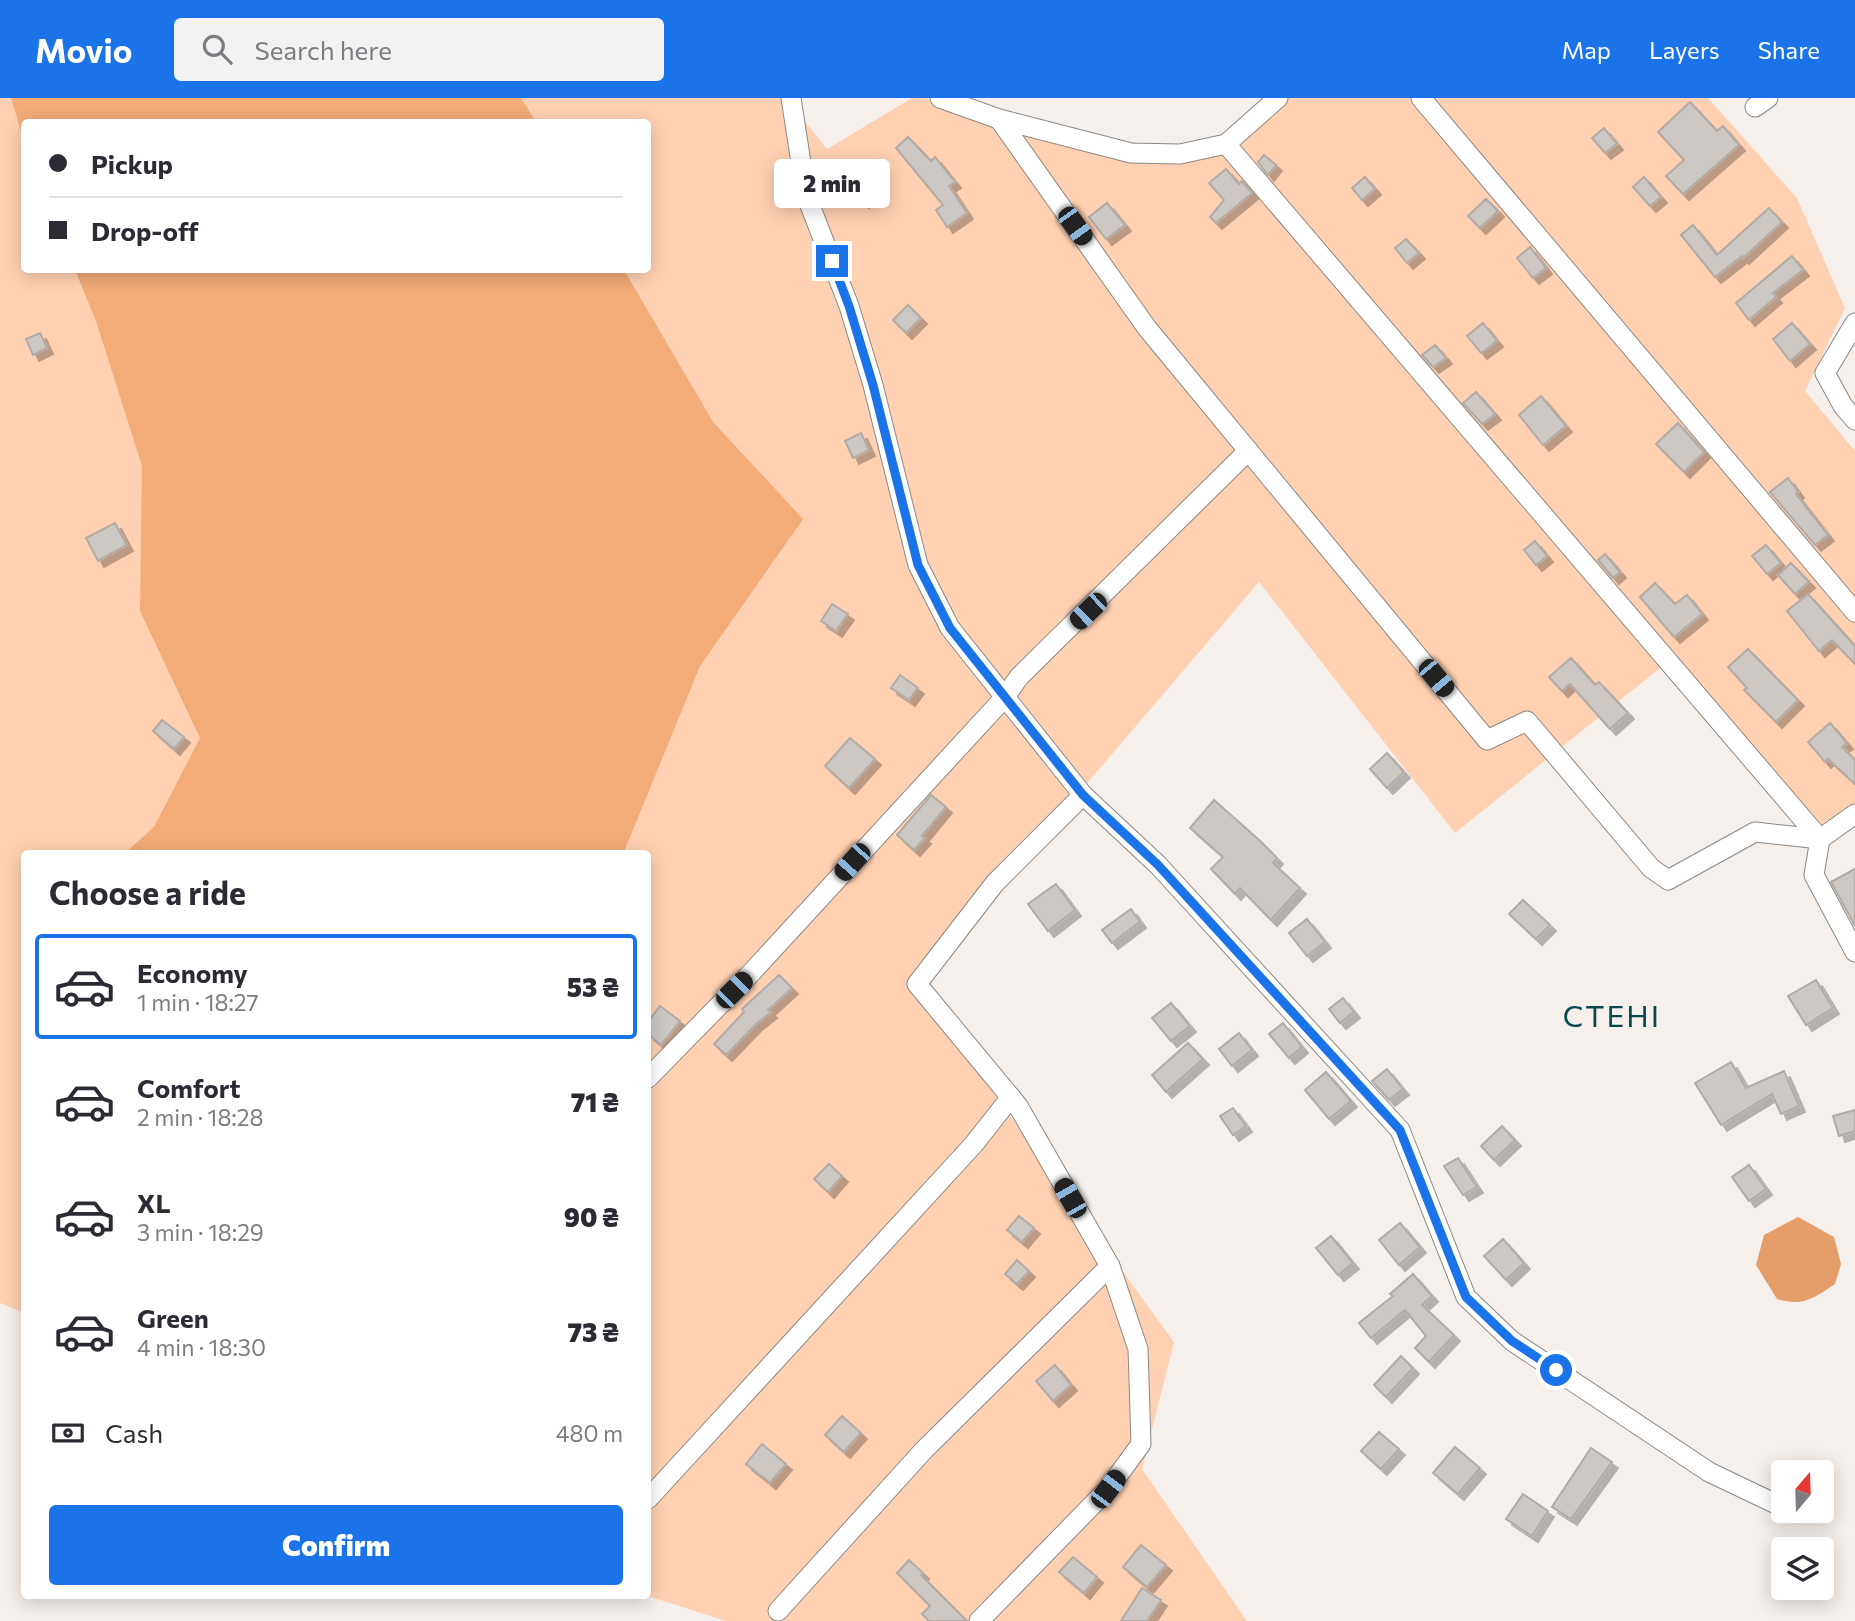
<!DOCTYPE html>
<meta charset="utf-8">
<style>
:root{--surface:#fff;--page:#f2f2f3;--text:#2b2b33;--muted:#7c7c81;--line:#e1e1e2;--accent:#1a73e8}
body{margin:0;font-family:Commissioner,sans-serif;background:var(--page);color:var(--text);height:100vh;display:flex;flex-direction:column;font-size:26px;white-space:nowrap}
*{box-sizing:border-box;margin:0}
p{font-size:23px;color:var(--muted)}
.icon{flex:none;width:38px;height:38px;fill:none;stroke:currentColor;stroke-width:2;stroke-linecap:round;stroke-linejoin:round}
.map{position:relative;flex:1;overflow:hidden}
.drawer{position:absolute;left:21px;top:752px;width:630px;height:749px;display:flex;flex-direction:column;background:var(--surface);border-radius:7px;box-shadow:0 4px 18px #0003}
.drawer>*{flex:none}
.guide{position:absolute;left:21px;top:21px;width:630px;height:154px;border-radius:7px;box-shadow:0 4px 18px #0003;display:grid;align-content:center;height:154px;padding:0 28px;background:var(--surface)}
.needle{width:46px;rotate:19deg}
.fabs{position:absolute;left:1771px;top:1362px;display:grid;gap:14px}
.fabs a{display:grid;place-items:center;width:63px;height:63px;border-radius:7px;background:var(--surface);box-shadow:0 4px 18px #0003;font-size:35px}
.end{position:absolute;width:32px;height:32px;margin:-16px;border:9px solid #1a73e8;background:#fff;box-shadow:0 0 0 4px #fff}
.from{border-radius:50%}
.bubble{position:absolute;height:49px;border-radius:7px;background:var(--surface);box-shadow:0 4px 18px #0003;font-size:23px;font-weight:800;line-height:49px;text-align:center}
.car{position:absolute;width:21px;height:42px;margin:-21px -10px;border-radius:9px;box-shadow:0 0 5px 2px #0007;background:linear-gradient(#222 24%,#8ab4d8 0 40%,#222 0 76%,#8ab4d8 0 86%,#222 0)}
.guide b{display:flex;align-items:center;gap:24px;height:66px;font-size:26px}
.guide b+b{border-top:2px solid var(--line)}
.guide i{width:18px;height:18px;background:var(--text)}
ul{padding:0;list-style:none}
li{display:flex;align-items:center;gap:21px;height:105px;margin:0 14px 10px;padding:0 14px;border:4px solid transparent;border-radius:7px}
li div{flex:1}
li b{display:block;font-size:26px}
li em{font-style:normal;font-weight:800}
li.on{border-color:var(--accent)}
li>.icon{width:63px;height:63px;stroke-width:1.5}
h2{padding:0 28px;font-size:32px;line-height:84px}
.pay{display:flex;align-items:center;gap:18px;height:77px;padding:0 28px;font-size:26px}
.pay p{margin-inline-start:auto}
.cta{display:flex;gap:14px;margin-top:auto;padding:14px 28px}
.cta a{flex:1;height:80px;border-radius:7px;background:var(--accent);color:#fff;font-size:28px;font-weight:800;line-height:80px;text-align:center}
header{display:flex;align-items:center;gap:42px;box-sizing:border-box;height:98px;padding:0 35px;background:var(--accent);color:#fff}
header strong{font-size:33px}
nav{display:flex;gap:38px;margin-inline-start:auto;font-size:24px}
.search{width:490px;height:63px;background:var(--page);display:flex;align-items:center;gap:18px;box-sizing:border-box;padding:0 24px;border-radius:7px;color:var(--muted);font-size:26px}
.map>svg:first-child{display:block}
</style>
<header>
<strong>Movio</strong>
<div class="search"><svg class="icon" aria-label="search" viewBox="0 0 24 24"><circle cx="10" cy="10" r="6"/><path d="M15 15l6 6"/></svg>Search here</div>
<nav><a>Map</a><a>Layers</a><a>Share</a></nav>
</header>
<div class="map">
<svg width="1855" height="1523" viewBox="0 0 1855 1523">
<defs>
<filter id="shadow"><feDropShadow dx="6" dy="6" stdDeviation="0" flood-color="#0004"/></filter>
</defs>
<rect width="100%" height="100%" fill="#f6f0ec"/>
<path fill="#ffd1b2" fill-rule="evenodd" d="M 0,0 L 786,0 L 827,51 L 912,0 L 925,0 L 1144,66 L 1237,50 L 1289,0 L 1708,0 L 1797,100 L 1845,210 L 1805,293 L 1855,353 L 1855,715 L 1824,747 L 1675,558 L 1455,735 L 1259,484 L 920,881 L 925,901 L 1174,1244 L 1142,1371 L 1247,1523 L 726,1523 L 648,1498 L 648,756 L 24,756 L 24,1215 L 0,1205 ZM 24,24 L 648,24 L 648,172 L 24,172 Z"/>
<g fill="#f3ab77">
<path d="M 11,0 L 521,0 L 536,24 L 24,24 L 24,43 Z"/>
<path d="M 75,172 L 624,172 L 713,324 L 803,421 L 700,568 L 623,756 L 124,756 L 154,729 L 200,640 L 140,513 L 142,368 L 96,223 Z"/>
</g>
<path fill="#e59d6a" d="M 1798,1119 L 1834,1139 L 1841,1166 L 1835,1186 C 1814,1200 1803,1209 1777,1201 L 1756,1167 L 1764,1137 Z"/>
<g fill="#cec8c4" stroke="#b1aba7" stroke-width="2" filter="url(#shadow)">
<path d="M 1690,4 L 1717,33 L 1723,28 L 1739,47 L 1683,96 L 1666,78 L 1684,62 L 1658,34 Z"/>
<path d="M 1604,30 L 1617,46 L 1605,55 L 1592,40 Z"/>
<path d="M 908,39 L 931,63 L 935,59 L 955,84 L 949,88 L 967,115 L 947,129 L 936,112 L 943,107 L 896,50 Z"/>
<path d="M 1264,57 L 1276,67 L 1268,77 L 1258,64 Z"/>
<path d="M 1226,71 L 1239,86 L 1242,83 L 1252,95 L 1216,125 L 1210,119 L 1224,102 L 1209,85 Z"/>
<path d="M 868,76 L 879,92 L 863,104 L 852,88 Z"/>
<path d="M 1365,79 L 1375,91 L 1362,102 L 1352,90 Z"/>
<path d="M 1644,79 L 1661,99 L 1650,108 L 1633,89 Z"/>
<path d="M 1486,101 L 1498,113 L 1480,130 L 1468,118 Z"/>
<path d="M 1107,105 L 1125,127 L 1106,141 L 1089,119 Z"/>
<path d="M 1769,110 L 1782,124 L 1743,160 L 1742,158 L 1715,179 L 1681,137 L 1693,127 L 1717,157 Z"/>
<path d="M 1406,141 L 1419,155 L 1407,165 L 1395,150 Z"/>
<path d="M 1530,149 L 1546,170 L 1533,180 L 1517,160 Z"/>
<path d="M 1792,158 L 1803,172 L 1773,195 L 1776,199 L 1749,222 L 1736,205 Z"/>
<path d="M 908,207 L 921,220 L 906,235 L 893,222 Z"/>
<path d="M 1483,225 L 1497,243 L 1481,255 L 1467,238 Z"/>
<path d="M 1792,225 L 1810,246 L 1790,263 L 1773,241 Z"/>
<path d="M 40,235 L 47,250 L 33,257 L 26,241 Z"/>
<path d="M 1435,247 L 1446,260 L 1433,269 L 1422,257 Z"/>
<path d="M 1476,294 L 1495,316 L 1482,326 L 1463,305 Z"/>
<path d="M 1541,298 L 1566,328 L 1543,347 L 1519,317 Z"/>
<path d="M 1678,325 L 1704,354 L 1684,374 L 1656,346 Z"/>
<path d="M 861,335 L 869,352 L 853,360 L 845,343 Z"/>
<path d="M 1788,380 L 1798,394 L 1796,396 L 1828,437 L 1815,447 L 1770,394 Z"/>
<path d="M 115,425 L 127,447 L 98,463 L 86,440 Z"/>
<path d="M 1535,443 L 1547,458 L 1536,467 L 1524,452 Z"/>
<path d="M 1766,447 L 1781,465 L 1767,476 L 1752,458 Z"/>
<path d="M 1605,456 L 1620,474 L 1613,480 L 1598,462 Z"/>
<path d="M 1791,465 L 1809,484 L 1795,496 L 1778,477 Z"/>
<path d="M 1655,485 L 1675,506 L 1687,497 L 1702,516 L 1674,539 L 1640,499 Z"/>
<path d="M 1808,496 L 1855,548 L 1855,566 L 1832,542 L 1819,553 L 1787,513 Z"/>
<path d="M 832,506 L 848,516 L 836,533 L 821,523 Z"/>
<path d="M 1748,551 L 1798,602 L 1776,624 L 1744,592 L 1747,590 L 1728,569 Z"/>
<path d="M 1571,560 L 1595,587 L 1599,584 L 1628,615 L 1610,631 L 1570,586 L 1562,593 L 1549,579 Z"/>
<path d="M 900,577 L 918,590 L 909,602 L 891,590 Z"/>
<path d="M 162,622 L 184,639 L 174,651 L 153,633 Z"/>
<path d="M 1830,625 L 1847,645 L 1842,649 L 1855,662 L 1855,686 L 1828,661 L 1825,664 L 1808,644 Z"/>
<path d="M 850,640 L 875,661 L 849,690 L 825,668 Z"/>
<path d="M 1387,655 L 1404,674 L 1387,690 L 1370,671 Z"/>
<path d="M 931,697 L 946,709 L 922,738 L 925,740 L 914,752 L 897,737 Z"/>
<path d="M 1214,702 L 1258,741 L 1277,760 L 1273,765 L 1300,790 L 1271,822 L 1240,790 L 1235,796 L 1211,771 L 1223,759 L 1190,730 Z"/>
<path d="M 1855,771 L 1855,828 L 1831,784 Z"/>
<path d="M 1056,786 L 1075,812 L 1048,833 L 1028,806 Z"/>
<path d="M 1523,802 L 1550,827 L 1536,841 L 1509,816 Z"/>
<path d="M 1131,811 L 1140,824 L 1112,845 L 1102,832 Z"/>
<path d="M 1307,821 L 1325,844 L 1307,858 L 1289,835 Z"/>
<path d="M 779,877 L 792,890 L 768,912 L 771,914 L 756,926 L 726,957 L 714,946 L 744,914 L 742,911 Z"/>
<path d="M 1816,882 L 1833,910 L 1806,927 L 1788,898 Z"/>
<path d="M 1343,900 L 1354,914 L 1340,925 L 1329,911 Z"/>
<path d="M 1171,905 L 1190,928 L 1171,943 L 1152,920 Z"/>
<path d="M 660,908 L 680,923 L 661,947 L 648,936 L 648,924 Z"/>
<path d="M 1283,925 L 1302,949 L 1289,960 L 1269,936 Z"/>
<path d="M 1239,935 L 1252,952 L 1232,968 L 1219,951 Z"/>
<path d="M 1188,945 L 1203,961 L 1166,994 L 1152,977 Z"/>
<path d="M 1731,964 L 1746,990 L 1784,973 L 1799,1008 L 1781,1016 L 1772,996 L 1721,1027 L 1695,985 Z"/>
<path d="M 1387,971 L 1403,991 L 1389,1002 L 1372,983 Z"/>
<path d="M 1326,974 L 1351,1003 L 1329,1021 L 1305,992 Z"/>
<path d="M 1233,1010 L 1246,1028 L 1233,1037 L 1220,1018 Z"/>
<path d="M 1855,1012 L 1855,1033 L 1839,1038 L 1833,1018 Z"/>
<path d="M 1502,1028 L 1515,1042 L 1494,1062 L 1481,1048 Z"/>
<path d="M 1458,1060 L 1477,1089 L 1463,1097 L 1444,1068 Z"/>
<path d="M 829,1066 L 842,1078 L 828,1094 L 814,1081 Z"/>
<path d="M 1749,1067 L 1766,1091 L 1749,1103 L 1732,1079 Z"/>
<path d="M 1019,1118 L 1034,1130 L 1022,1144 L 1007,1132 Z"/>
<path d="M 1400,1125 L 1420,1149 L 1399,1167 L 1379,1142 Z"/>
<path d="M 1331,1138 L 1353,1165 L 1338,1177 L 1316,1150 Z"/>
<path d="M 1503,1141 L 1524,1165 L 1506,1182 L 1484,1158 Z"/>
<path d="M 1017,1162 L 1029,1173 L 1017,1186 L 1005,1176 Z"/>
<path d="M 1413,1176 L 1432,1198 L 1422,1207 L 1454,1237 L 1429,1264 L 1415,1250 L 1426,1238 L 1405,1212 L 1371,1240 L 1359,1225 L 1393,1198 L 1390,1196 Z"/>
<path d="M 1401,1258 L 1413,1270 L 1386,1299 L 1374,1287 Z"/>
<path d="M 1055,1267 L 1071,1287 L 1053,1303 L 1036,1283 Z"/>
<path d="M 842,1318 L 861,1335 L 844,1354 L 825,1337 Z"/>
<path d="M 1379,1334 L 1399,1351 L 1381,1371 L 1361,1353 Z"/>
<path d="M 762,1346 L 786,1366 L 770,1385 L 746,1366 Z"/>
<path d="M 1455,1349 L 1480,1370 L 1458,1396 L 1433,1375 Z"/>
<path d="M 1591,1350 L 1612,1364 L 1571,1421 L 1552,1409 Z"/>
<path d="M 1523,1396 L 1548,1413 L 1532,1438 L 1506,1421 Z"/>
<path d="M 1141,1447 L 1166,1467 L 1147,1489 L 1123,1469 Z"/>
<path d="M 1073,1459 L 1097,1479 L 1084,1495 L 1059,1474 Z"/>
<path d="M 909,1462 L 923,1475 L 921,1477 L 967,1523 L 929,1523 L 922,1516 L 930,1508 L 897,1475 Z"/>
<path d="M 1142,1490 L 1161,1502 L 1147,1523 L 1121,1523 Z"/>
</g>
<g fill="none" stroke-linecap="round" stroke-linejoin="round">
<defs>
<g id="minor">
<path d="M 791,0 L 806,97 L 849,208 L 873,287 L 918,467 L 950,530 L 1083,697 L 1158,767 L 1400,1032 L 1466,1199 L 1512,1243 L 1709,1374 L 1776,1406"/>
<path d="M 940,0 L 999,21 L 1131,55 L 1180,56 L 1226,46 L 1278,0"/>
<path d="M 1421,0 L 1855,514"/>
<path d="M 1755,9 L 1768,0"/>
<path d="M 999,21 L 1147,230 L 1487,642 L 1527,623 L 1651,770 L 1668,782 L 1755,734 L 1820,741 L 1855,716"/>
<path d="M 1226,46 L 1820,741 L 1814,777 L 1855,854"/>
<path d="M 1855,225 L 1825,275 L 1843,308 L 1855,322"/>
<path d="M 648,980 L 751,875 L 1005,599 L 1019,579 L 1248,353"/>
<path d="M 648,1401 L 974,1046 L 1011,999"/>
<path d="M 778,1513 L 924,1352 L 1110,1168"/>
<path d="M 979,1523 L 1108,1391 L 1141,1346 L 1138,1251 L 1110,1168 L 1018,1008 L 917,886 L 995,785 L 1083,697"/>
</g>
</defs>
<use href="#minor" stroke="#8c8783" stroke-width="21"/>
<use href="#minor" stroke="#fff" stroke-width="19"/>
</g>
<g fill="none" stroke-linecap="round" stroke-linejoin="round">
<path stroke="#1a73e8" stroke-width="9" d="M 832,163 L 849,208 L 873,287 L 918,467 L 950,530 L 1083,697 L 1158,767 L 1400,1032 L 1466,1199 L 1512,1243 L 1556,1272"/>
</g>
<g text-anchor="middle" stroke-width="7" stroke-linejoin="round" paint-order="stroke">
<g font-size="30" letter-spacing="2" fill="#07484e" stroke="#f6f0ec">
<text x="1612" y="929">СТЕНІ</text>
</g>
</g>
</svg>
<div class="fabs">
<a><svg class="needle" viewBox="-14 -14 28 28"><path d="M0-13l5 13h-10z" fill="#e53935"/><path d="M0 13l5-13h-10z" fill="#7c7c81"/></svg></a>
<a><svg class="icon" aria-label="layers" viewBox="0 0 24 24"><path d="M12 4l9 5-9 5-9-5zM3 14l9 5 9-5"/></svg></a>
</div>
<i class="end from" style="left:1556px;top:1272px"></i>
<i class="end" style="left:832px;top:163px"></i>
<div class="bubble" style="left:774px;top:61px;width:116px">2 min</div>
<i class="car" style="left:1075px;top:128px;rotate:144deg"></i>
<i class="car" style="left:1088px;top:513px;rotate:226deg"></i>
<i class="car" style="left:1436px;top:580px;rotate:140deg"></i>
<i class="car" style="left:852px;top:764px;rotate:222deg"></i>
<i class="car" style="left:734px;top:892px;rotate:45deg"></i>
<i class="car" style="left:1070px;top:1100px;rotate:330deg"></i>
<i class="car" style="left:1108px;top:1391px;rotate:37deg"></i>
<div class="guide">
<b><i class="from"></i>Pickup</b>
<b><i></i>Drop-off</b>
</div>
<section class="drawer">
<h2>Choose a ride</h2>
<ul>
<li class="on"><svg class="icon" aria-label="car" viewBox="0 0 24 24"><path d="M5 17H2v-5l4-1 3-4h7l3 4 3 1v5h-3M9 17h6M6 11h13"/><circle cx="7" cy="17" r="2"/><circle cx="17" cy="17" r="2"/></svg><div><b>Economy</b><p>1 min · 18:27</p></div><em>53 ₴</em></li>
<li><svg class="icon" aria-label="car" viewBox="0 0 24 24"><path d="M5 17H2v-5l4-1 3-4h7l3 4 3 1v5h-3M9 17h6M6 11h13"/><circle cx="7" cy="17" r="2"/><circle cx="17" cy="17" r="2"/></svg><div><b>Comfort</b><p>2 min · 18:28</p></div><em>71 ₴</em></li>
<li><svg class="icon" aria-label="car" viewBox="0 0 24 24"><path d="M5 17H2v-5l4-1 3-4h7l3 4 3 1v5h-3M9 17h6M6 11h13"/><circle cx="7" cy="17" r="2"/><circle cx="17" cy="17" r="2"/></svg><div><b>XL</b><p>3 min · 18:29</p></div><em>90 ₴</em></li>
<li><svg class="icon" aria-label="car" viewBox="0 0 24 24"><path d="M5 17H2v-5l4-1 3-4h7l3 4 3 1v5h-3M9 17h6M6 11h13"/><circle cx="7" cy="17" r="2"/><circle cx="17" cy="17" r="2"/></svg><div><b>Green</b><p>4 min · 18:30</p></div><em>73 ₴</em></li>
</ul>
<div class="pay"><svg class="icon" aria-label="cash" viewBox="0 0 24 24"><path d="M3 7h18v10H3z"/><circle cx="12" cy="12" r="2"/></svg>Cash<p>480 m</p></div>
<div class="cta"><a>Confirm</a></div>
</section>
</div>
